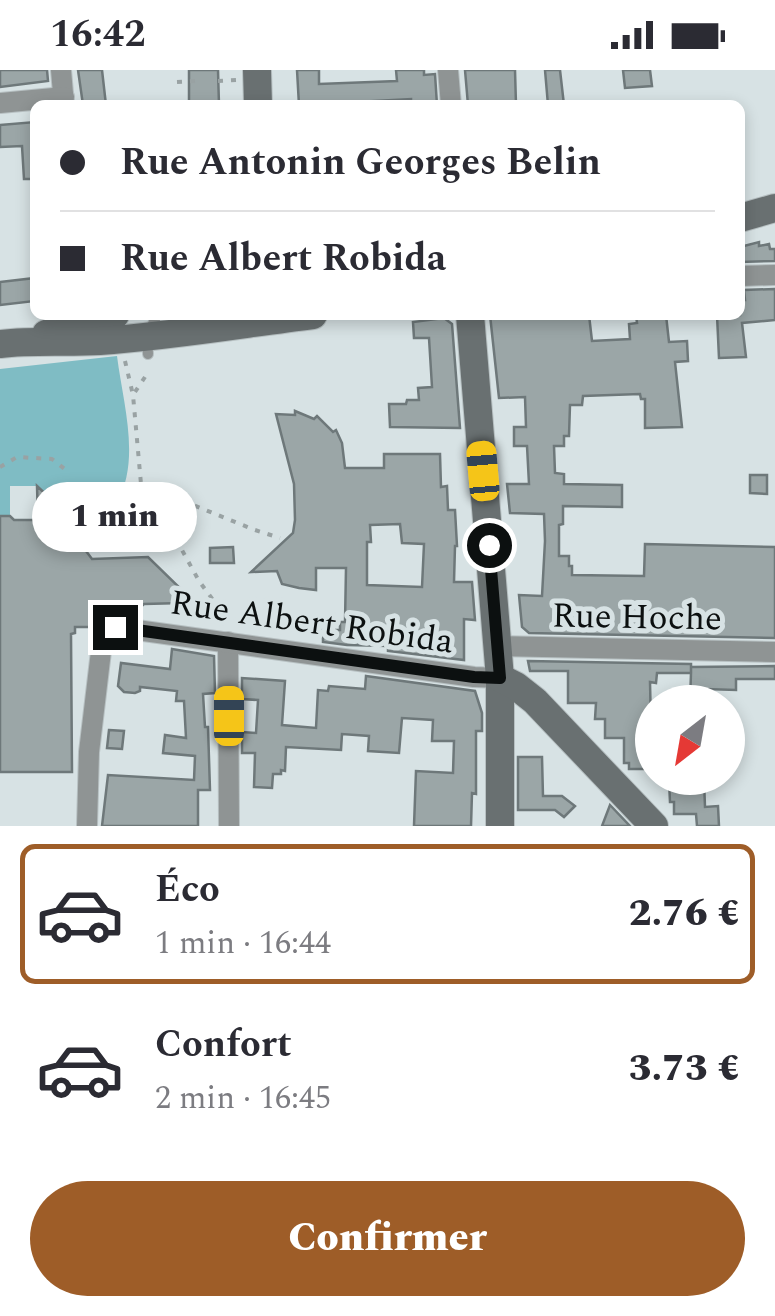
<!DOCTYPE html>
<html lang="fr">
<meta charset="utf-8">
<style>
:root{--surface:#fff;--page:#f7f7f7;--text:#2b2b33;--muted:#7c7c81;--line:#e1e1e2;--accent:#9e5d28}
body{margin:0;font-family:Spectral,serif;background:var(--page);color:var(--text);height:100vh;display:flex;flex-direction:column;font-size:38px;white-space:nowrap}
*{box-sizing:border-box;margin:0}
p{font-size:32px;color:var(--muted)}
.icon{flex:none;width:55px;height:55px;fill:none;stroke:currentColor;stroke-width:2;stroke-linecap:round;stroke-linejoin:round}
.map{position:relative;height:756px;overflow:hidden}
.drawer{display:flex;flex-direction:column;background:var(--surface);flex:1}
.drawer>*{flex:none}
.guide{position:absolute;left:30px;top:30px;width:715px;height:220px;border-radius:15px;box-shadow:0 5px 15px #0003;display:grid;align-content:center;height:220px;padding:0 30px;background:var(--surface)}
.needle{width:65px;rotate:211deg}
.fabs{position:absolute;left:635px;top:615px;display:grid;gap:20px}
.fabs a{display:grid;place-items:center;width:110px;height:110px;border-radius:50%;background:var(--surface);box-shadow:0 5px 15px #0003;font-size:50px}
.end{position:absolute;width:45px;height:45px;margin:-22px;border:12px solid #0c1010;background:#fff;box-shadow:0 0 0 5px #fff}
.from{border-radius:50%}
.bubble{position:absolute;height:70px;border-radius:35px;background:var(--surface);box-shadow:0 5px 15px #0003;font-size:32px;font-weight:800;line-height:70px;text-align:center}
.car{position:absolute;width:30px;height:60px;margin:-30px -15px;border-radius:12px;box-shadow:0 0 8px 2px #0007;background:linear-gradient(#f5c518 24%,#345 0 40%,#f5c518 0 76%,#345 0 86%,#f5c518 0)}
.guide b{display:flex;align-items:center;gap:35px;height:95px;font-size:38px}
.guide b+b{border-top:2px solid var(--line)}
.guide i{width:25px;height:25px;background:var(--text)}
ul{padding:18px 0 0;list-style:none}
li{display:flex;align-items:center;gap:30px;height:140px;margin:0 20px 15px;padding:0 10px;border:5px solid transparent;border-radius:15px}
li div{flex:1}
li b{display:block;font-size:38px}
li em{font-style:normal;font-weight:800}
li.current{border-color:var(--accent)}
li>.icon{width:90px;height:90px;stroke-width:1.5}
.action{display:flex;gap:20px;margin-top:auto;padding:20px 30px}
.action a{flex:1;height:115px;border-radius:60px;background:var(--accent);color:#fff;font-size:40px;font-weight:800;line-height:115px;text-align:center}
.status{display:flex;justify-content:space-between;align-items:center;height:70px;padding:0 50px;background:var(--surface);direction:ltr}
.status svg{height:28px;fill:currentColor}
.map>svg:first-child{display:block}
</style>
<div class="status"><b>16:42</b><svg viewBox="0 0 49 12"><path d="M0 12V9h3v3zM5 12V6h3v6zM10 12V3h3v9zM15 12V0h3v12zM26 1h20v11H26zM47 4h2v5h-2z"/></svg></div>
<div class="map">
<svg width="775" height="756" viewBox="0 0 775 756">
<rect width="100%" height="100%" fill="#d7e2e4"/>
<path fill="#7fbcc4" d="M 117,286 C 123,334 141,389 117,433 L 96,422 L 83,437 L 69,431 L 57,435 L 37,416 L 10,416 L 10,446 L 0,446 L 0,299 Z"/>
<g fill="#9ba6a7" stroke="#6e787a" stroke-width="2.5" fill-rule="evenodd">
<path d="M 0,0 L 47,0 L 48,11 L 0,17 Z"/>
<path d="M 78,0 L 102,0 L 106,35 L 83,35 Z"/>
<path d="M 189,0 L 218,0 L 219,35 L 189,33 Z"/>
<path d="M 297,0 L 319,0 L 319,14 L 397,11 L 396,0 L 424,0 L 424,5 L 435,4 L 437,35 L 411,35 L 411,29 L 299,35 Z"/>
<path d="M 465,0 L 515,0 L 516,35 L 468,35 Z"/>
<path d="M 545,0 L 560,0 L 564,35 L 548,35 Z"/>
<path d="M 623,0 L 650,0 L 652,16 L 625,18 Z"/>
<path d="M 35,52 L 35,109 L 24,109 L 22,76 L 0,77 L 0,55 Z"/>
<path d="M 759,172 L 759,176 L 769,174 L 770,179 L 775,179 L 775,191 L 740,192 L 740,177 Z"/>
<path d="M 35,208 L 35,231 L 0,235 L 0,212 Z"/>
<path d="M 775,219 L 775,250 L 742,253 L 746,287 L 719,288 L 717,245 L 740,245 L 740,230 L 745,230 L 744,220 Z"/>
<path d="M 490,245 L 589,245 L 592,271 L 630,269 L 629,254 L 637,253 L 636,245 L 666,245 L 669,272 L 687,271 L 688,291 L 675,292 L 682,357 L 645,358 L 645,329 L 641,329 L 640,324 L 583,326 L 582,335 L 570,335 L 569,366 L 564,366 L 564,376 L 554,376 L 555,403 L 564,404 L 564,414 L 622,415 L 622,437 L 563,436 L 563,454 L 559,455 L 559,486 L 569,486 L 569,496 L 572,496 L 572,505 L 644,506 L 645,474 L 775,477 L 775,568 L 529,563 L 522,557 L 519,525 L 542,526 L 545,471 L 544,444 L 510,443 L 507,414 L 529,414 L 527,376 L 514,376 L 514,357 L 526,357 L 525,327 L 499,328 Z"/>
<path d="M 444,248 L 452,254 L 460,358 L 390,357 L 389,334 L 406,334 L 407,330 L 419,330 L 418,318 L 432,317 L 429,268 L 414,268 L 413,252 Z"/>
<path d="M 295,341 L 314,349 L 317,346 L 333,362 L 336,360 L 342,373 L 345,398 L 384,398 L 384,384 L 440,384 L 441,417 L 447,416 L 448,440 L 455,440 L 457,476 L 455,476 L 454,512 L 472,512 L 475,550 L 464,549 L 464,590 L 388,581 L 388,576 L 347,575 L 323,572 L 323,560 L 340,560 L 340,552 L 345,552 L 346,498 L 316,498 L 316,520 L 299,518 L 282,514 L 277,501 L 251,502 L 293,463 L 295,450 L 294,414 L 276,344 L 295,345 ZM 400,454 L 402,473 L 424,474 L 422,517 L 367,515 L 367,472 L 371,472 L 370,455 Z"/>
<path d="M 750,405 L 767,405 L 767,424 L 750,423 Z"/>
<path d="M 37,416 L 57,435 L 69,431 L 83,437 L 85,457 L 90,459 L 80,473 L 92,489 L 148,487 L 186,524 L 182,533 L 144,534 L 135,542 L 99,542 L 99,552 L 95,557 L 75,557 L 75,563 L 71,564 L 72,702 L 0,702 L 0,446 L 10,446 L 14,450 L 38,450 Z"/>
<path d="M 233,477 L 234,493 L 210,493 L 210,478 Z"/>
<path d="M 172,579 L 214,586 L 215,623 L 203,624 L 205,657 L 208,657 L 210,720 L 198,720 L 198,756 L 102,756 L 108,705 L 194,710 L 195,686 L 163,683 L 165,665 L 186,668 L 184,631 L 176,631 L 177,621 L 140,617 L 140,621 L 135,623 L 124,622 L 118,616 L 121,593 L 170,599 Z"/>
<path d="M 528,591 L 691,594 L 691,602 L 691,597 L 775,596 L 775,609 L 736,609 L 736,620 L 705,619 L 704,632 L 690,632 L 691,603 L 657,603 L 656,613 L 650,612 L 652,699 L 629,699 L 629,693 L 624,693 L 624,668 L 605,668 L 605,649 L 595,649 L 596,633 L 568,633 L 568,601 L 530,601 Z"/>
<path d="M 366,606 L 475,621 L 482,643 L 482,661 L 476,661 L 476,724 L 472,723 L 471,756 L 414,756 L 416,701 L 453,703 L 454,671 L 432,671 L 433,650 L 402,648 L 399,683 L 368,681 L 369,666 L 342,664 L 341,680 L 286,677 L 285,701 L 281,700 L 281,704 L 273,704 L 272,718 L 254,717 L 255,683 L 242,683 L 242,662 L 256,663 L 258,630 L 242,629 L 242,608 L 285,611 L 282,655 L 316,658 L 318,620 L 328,621 L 329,616 L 365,619 Z"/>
<path d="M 109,660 L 124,661 L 122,679 L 107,678 Z"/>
<path d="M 518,687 L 542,687 L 543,726 L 562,726 L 575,736 L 564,747 L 555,740 L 518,740 Z"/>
<path d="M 704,710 L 705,737 L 718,736 L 719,756 L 697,756 L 696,744 L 674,744 L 674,732 L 670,732 L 669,711 Z"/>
<path d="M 610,735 L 630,756 L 602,756 Z"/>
</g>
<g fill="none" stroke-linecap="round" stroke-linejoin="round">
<defs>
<path id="lane" d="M 148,284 L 147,267 L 157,245"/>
<g id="street">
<path d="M 61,0 L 64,35"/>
<path d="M 448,0 L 451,35"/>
<path d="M 0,33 L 64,27"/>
<path d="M 740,206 L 775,205"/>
<path d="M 228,572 L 229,756"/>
<path d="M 497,576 L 775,582"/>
<path d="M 87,756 L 89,682 L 102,573 L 105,565 L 115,557 L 474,607 L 500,608"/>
</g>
<g id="secondary">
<path d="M 257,0 L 258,35"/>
<path d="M 740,148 L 775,138"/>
<path d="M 470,245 L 500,608 L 500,756"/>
<path d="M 46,264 L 86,250 L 115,245"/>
<path d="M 0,274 C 33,270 66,273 100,271 C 171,266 242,254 313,245"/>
<path d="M 500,608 L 516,616 L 535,631 L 654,756"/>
</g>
</defs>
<use href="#lane" stroke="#b7c0c2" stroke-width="12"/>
<use href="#street" stroke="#b7c0c2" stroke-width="22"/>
<use href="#secondary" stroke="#b7c0c2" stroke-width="30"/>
<g stroke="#99a2a3" stroke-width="4" stroke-dasharray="5 8" stroke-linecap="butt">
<path d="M 218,11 L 237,10"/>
<path d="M 177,12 L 197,11"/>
<path d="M 125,291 L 133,325"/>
<path d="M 145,307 L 133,325 L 141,414 L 255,460 L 280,468"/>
<path d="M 0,397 L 17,387 L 52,389 L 66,400"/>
<path d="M 178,430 L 177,471 L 199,511 L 219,538"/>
<path d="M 112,458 L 133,435 L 141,414"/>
</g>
<use href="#lane" stroke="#8f9494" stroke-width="10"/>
<use href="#street" stroke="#8f9494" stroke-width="20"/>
<use href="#secondary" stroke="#697071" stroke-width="28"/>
</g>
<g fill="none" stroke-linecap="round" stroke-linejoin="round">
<path stroke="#0c1010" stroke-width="12" d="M 115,557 L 474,607 L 500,608 L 489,475"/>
</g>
<g text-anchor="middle" stroke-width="10" stroke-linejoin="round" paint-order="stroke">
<g font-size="35" fill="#0c1010" stroke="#d7e2e4">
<text transform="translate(637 546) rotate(1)" y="12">Rue Hoche</text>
<text transform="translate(312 551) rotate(8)" y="12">Rue Albert Robida</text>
</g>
</g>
</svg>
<div class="fabs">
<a><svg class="needle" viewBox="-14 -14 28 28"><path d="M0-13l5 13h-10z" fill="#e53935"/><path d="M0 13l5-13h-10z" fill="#7c7c81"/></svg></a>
</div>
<i class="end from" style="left:489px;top:475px"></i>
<i class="end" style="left:115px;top:557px"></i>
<div class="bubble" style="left:32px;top:412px;width:165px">1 min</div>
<i class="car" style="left:483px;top:401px;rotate:355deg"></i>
<i class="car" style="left:229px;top:646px;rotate:0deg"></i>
<div class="guide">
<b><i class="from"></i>Rue Antonin Georges Belin</b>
<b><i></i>Rue Albert Robida</b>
</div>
</div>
<section class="drawer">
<ul>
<li class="current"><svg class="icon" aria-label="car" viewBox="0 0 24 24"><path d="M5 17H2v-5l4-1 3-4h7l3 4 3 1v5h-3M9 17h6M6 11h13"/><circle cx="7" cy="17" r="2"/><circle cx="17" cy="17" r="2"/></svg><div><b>Éco</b><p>1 min · 16:44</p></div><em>2.76 €</em></li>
<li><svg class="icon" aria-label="car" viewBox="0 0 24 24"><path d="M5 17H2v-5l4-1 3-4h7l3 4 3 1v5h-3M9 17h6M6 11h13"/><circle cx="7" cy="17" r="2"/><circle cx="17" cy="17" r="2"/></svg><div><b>Confort</b><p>2 min · 16:45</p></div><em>3.73 €</em></li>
</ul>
<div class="action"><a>Confirmer</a></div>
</section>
